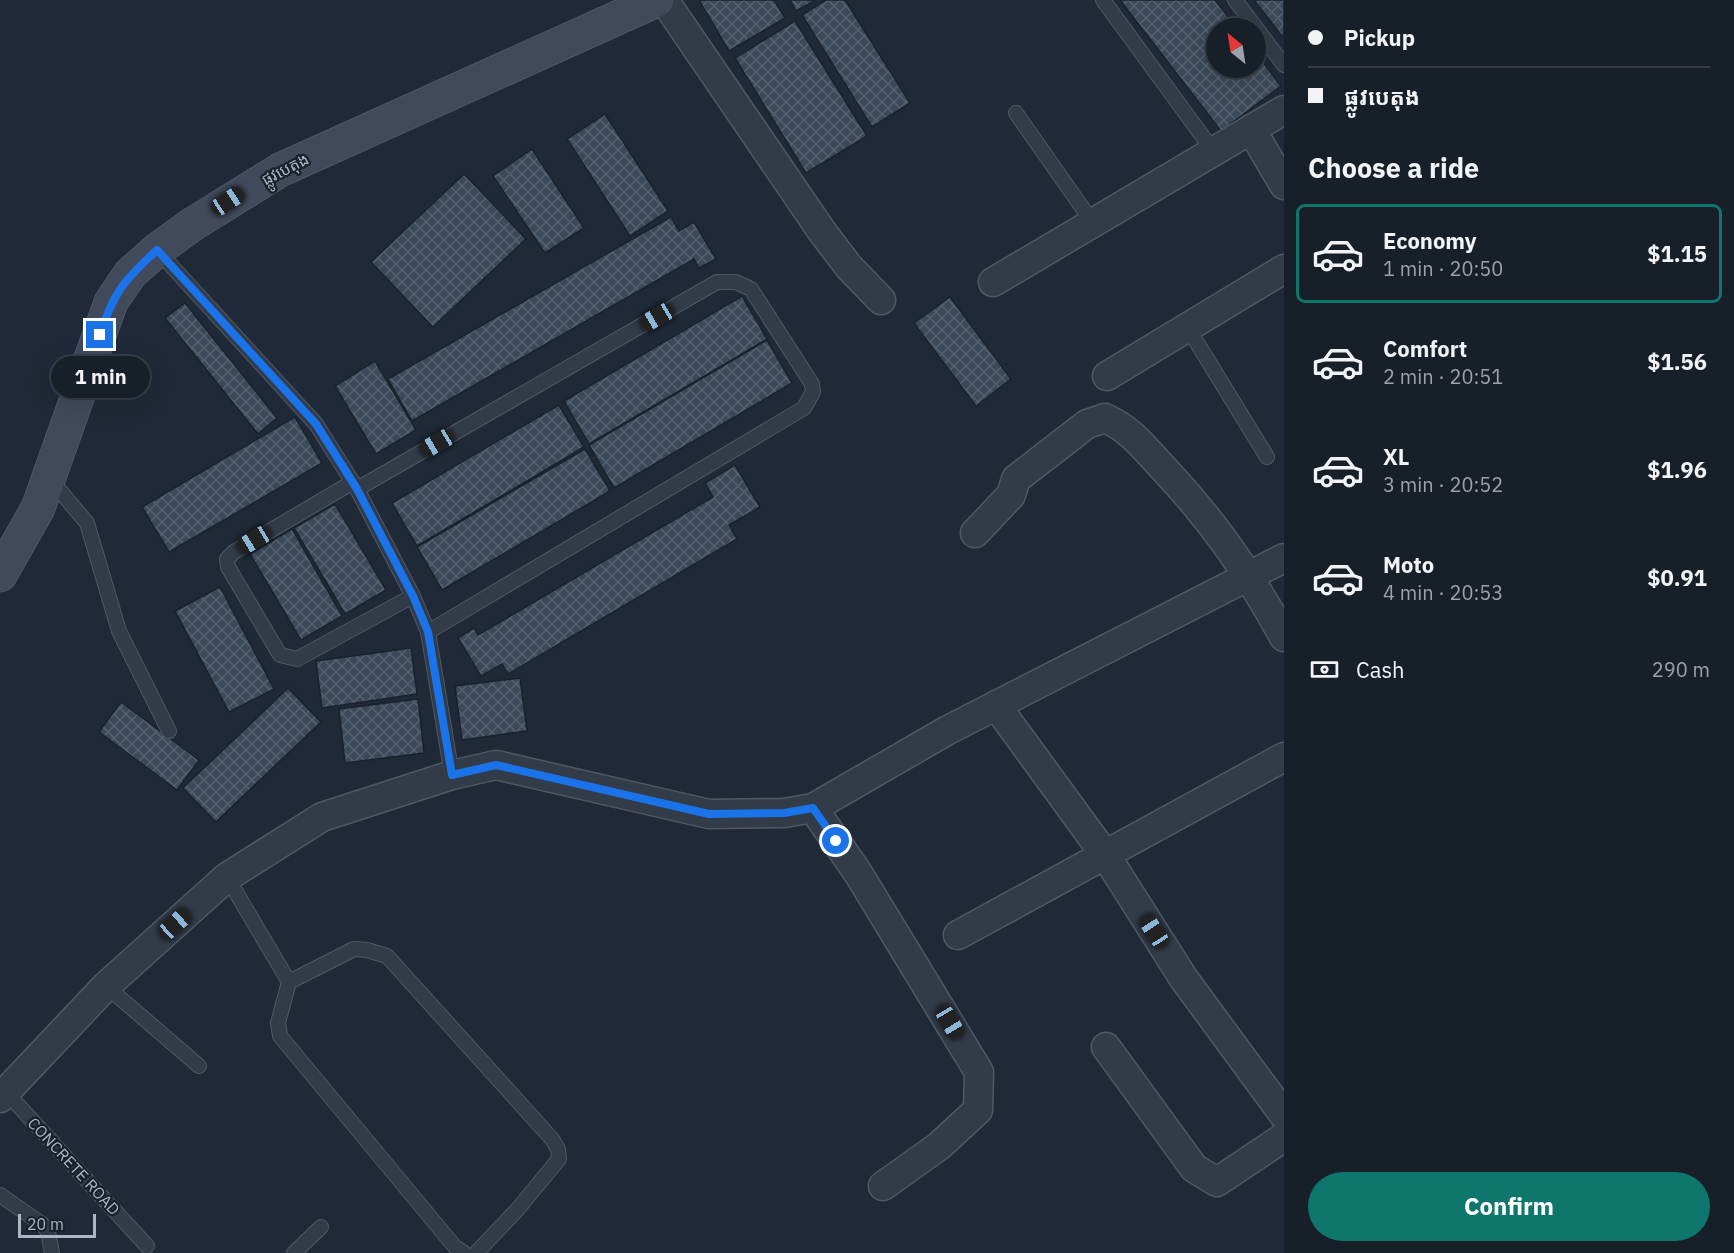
<!DOCTYPE html>
<meta charset="utf-8">
<style>
:root{--surface:#171f29;--page:#202731;--text:#f1f3f6;--muted:#9ea2a8;--line:#363d46;--accent:#0f766e}
body{margin:0;font-family:"IBM Plex Sans","Noto Sans Khmer",sans-serif;background:var(--page);color:var(--text);height:100vh;display:flex;flex-direction:column;font-size:22px;white-space:nowrap}
*{box-sizing:border-box;margin:0}
p{font-size:20px;color:var(--muted)}
.icon{flex:none;width:33px;height:33px;fill:none;stroke:currentColor;stroke-width:2;stroke-linecap:round;stroke-linejoin:round}
.map{position:relative;flex:1;overflow:hidden}
.drawer{display:flex;flex-direction:column;background:var(--surface);width:450px}
.drawer>*{flex:none}
.banner{display:grid;align-content:center;height:132px;padding:0 24px;background:var(--surface)}
.needle{width:39px;rotate:330deg}
.fabs{position:absolute;left:1206px;top:18px;display:grid;gap:12px}
.fabs a{display:grid;place-items:center;width:60px;height:60px;border-radius:50%;background:var(--surface);box-shadow:0 6px 24px #0002,0 0 0 2px var(--line);font-size:30px}
.scale{position:absolute;left:18px;bottom:15px;width:78px;box-sizing:border-box;padding-left:6px;border:3px solid #acb5c5;border-top:0;font-size:16px;line-height:21px;white-space:nowrap;color:#acb5c5;-webkit-text-stroke:4px #18202c;paint-order:stroke}
.end{position:absolute;width:27px;height:27px;margin:-14px;border:8px solid #1a73e8;background:#fff;box-shadow:0 0 0 3px #fff}
.from{border-radius:50%}
.bubble{position:absolute;height:42px;border-radius:21px;background:var(--surface);box-shadow:0 6px 24px #0002,0 0 0 2px var(--line);font-size:20px;font-weight:700;line-height:42px;text-align:center}
.car{position:absolute;width:18px;height:36px;margin:-18px -9px;border-radius:8px;box-shadow:0 0 4px 2px #0007;background:linear-gradient(#222 24%,#8ab4d8 0 40%,#222 0 76%,#8ab4d8 0 86%,#222 0)}
.banner b{display:flex;align-items:center;gap:21px;height:57px;font-size:22px}
.banner b+b{border-top:2px solid var(--line)}
.banner i{width:15px;height:15px;background:var(--text)}
ul{padding:0;list-style:none}
li{display:flex;align-items:center;gap:18px;height:99px;margin:0 12px 9px;padding:0 12px;border:3px solid transparent;border-radius:9px}
li div{flex:1}
li b{display:block;font-size:22px}
li em{font-style:normal;font-weight:700}
li.active{border-color:var(--accent)}
li>.icon{width:54px;height:54px;stroke-width:1.5}
h2{padding:0 24px;font-size:27px;line-height:72px}
.pay{display:flex;align-items:center;gap:15px;height:66px;padding:0 24px;font-size:22px}
.pay p{margin-inline-start:auto}
.action{display:flex;gap:12px;margin-top:auto;padding:12px 24px}
.action a{flex:1;height:69px;border-radius:36px;background:var(--accent);color:#fff;font-size:24px;font-weight:700;line-height:69px;text-align:center}
main{display:flex;flex:1;min-height:0}
.map>svg:first-child{display:block}
</style>
<main>
<div class="map">
<svg width="1284" height="1253" viewBox="0 0 1284 1253">
<defs>
<pattern id="building-cross-hatch" width="8" height="8" patternUnits="userSpaceOnUse" patternTransform="scale(1.5)"><rect width="8" height="8" fill="#3c495a"/><path d="M0 0l8 8M0 8l8-8" fill="none" stroke="#566170"/></pattern>
</defs>
<rect width="100%" height="100%" fill="#1f2937"/>
<g fill="url(#building-cross-hatch)" stroke="#1a222e" stroke-width="1.5">
<path d="M 699,0 L 774,0 L 785,18 L 729,51 Z"/>
<path d="M 790,0 L 816,0 L 796,11 Z"/>
<path d="M 826,0 L 845,0 L 910,103 L 872,127 L 802,15 Z"/>
<path d="M 1120,0 L 1215,0 L 1237,28 L 1216,28 L 1216,68 L 1256,68 L 1256,53 L 1281,86 L 1221,131 Z"/>
<path d="M 1254,0 L 1284,0 L 1284,34 L 1282,36 Z"/>
<path d="M 795,21 L 867,136 L 806,173 L 735,58 Z"/>
<path d="M 605,114 L 668,211 L 630,236 L 567,139 Z"/>
<path d="M 532,149 L 584,228 L 545,253 L 493,176 Z"/>
<path d="M 464,174 L 526,239 L 433,327 L 371,262 Z"/>
<path d="M 671,217 L 679,231 L 694,222 L 716,259 L 699,268 L 694,259 L 412,421 L 388,379 Z"/>
<path d="M 742,296 L 767,339 L 589,444 L 564,401 Z"/>
<path d="M 950,297 L 1011,379 L 976,406 L 914,323 Z"/>
<path d="M 185,303 L 277,418 L 258,434 L 165,318 Z"/>
<path d="M 767,340 L 792,383 L 614,488 L 589,445 Z"/>
<path d="M 375,361 L 416,430 L 376,454 L 335,386 Z"/>
<path d="M 559,405 L 584,447 L 417,546 L 392,503 Z"/>
<path d="M 295,417 L 322,463 L 169,552 L 142,507 Z"/>
<path d="M 585,449 L 610,491 L 442,590 L 417,547 Z"/>
<path d="M 735,465 L 760,507 L 729,525 L 737,539 L 508,674 L 502,664 L 481,676 L 458,638 L 474,628 L 478,635 L 713,497 L 705,483 Z"/>
<path d="M 335,504 L 386,590 L 345,614 L 294,528 Z"/>
<path d="M 292,529 L 342,616 L 301,640 L 250,554 Z"/>
<path d="M 220,587 L 274,689 L 229,712 L 175,611 Z"/>
<path d="M 411,648 L 417,694 L 322,708 L 316,661 Z"/>
<path d="M 520,678 L 527,731 L 462,740 L 455,686 Z"/>
<path d="M 288,688 L 321,722 L 216,822 L 183,788 Z"/>
<path d="M 418,699 L 424,753 L 345,763 L 339,709 Z"/>
<path d="M 121,702 L 199,760 L 177,790 L 99,732 Z"/>
</g>
<g fill="none" stroke-linecap="round" stroke-linejoin="round">
<defs>
<g id="lane">
<path d="M 1103,0 L 1214,152"/>
<path d="M 1235,0 L 1284,65"/>
<path d="M 1016,113 L 1093,223"/>
<path d="M 157,250 L 316,424 L 357,489 L 413,596 L 428,632 L 452,775"/>
<path d="M 1188,328 L 1267,457"/>
<path d="M 50,479 L 87,523 L 119,631 L 169,731"/>
<path d="M 353,482 L 234,552 L 227,559 L 228,567 L 280,655 L 297,659 L 413,596"/>
<path d="M 357,489 L 717,282 L 736,282 L 751,289 L 812,384 L 813,392 L 804,408 L 428,632"/>
<path d="M 227,877 L 289,982 L 278,1023 L 280,1036 L 455,1247 L 464,1253"/>
<path d="M 289,982 L 354,949 L 367,950 L 387,956 L 552,1139 L 558,1149 L 559,1159 L 517,1210 L 476,1253"/>
<path d="M 106,986 L 199,1066"/>
<path d="M 6,1092 L 147,1246"/>
<path d="M 0,1195 L 42,1224 L 48,1232 L 52,1253"/>
<path d="M 294,1253 L 321,1227"/>
</g>
<g id="street">
<path d="M 664,0 L 821,230 L 849,267 L 881,300"/>
<path d="M 1251,129 L 1284,185"/>
<path d="M 993,282 L 1284,110"/>
<path d="M 1107,376 L 1284,269"/>
<path d="M 975,533 L 1011,495 L 1016,479 L 1087,424 L 1105,418 C 1133,431 1143,447 1164,469 C 1215,523 1248,572 1284,637"/>
<path d="M 996,705 L 1106,856 L 1184,979 L 1284,1115"/>
<path d="M 813,808 L 858,873 L 979,1072 L 978,1110 L 939,1146 L 883,1186"/>
<path d="M 958,935 L 1284,757"/>
<path d="M 1106,1047 L 1194,1168 L 1217,1182 L 1284,1137"/>
<path d="M 0,1098 L 106,986 L 227,877 L 322,817 L 452,775 L 496,765 L 709,814 L 784,813 L 813,808 L 948,730 L 1284,558"/>
</g>
<path id="secondary" d="M 0,575 L 38,508 L 111,302 L 130,274 L 157,250 L 193,224 L 280,170 L 657,0"/>
</defs>
<use href="#lane" stroke="#505866" stroke-width="16"/>
<use href="#street" stroke="#505866" stroke-width="31"/>
<use href="#secondary" stroke="#505866" stroke-width="35"/>
<use href="#lane" stroke="#323b48" stroke-width="14"/>
<use href="#street" stroke="#323b48" stroke-width="28"/>
<use href="#secondary" stroke="#404a5b" stroke-width="33"/>
</g>
<g fill="none" stroke-linecap="round" stroke-linejoin="round">
<path stroke="#1a73e8" stroke-width="8" d="M 100,335 C 113,293 125,279 157,250 L 316,424 L 357,489 L 413,596 L 428,632 L 452,775 L 496,765 L 709,814 L 784,813 L 813,808 L 836,841"/>
</g>
<g text-anchor="middle" stroke-width="4.5" stroke-linejoin="round" paint-order="stroke">
<g font-size="16" fill="#acb5c5" stroke="#18202c">
<text transform="translate(285 169) rotate(-27)" y="6">ផ្លូវបេតុង</text>
<text transform="translate(74 1166) rotate(47)" y="6">CONCRETE ROAD</text>
</g>
</g>
</svg>
<div class="fabs">
<a><svg class="needle" viewBox="-14 -14 28 28"><path d="M0-13l5 13h-10z" fill="#e53935"/><path d="M0 13l5-13h-10z" fill="#9ea2a8"/></svg></a>
</div>
<div class="scale">20 m</div>
<i class="end from" style="left:836px;top:841px"></i>
<i class="end" style="left:100px;top:335px"></i>
<div class="bubble" style="left:51px;top:356px;width:99px">1 min</div>
<i class="car" style="left:228px;top:201px;rotate:57deg"></i>
<i class="car" style="left:657px;top:317px;rotate:240deg"></i>
<i class="car" style="left:437px;top:443px;rotate:240deg"></i>
<i class="car" style="left:254px;top:540px;rotate:239deg"></i>
<i class="car" style="left:175px;top:924px;rotate:48deg"></i>
<i class="car" style="left:1154px;top:931px;rotate:327deg"></i>
<i class="car" style="left:950px;top:1022px;rotate:149deg"></i>
</div>
<section class="drawer">
<div class="banner">
<b><i class="from"></i>Pickup</b>
<b><i></i>ផ្លូវបេតុង</b>
</div>
<h2>Choose a ride</h2>
<ul>
<li class="active"><svg class="icon" aria-label="car" viewBox="0 0 24 24"><path d="M5 17H2v-5l4-1 3-4h7l3 4 3 1v5h-3M9 17h6M6 11h13"/><circle cx="7" cy="17" r="2"/><circle cx="17" cy="17" r="2"/></svg><div><b>Economy</b><p>1 min · 20:50</p></div><em>$1.15</em></li>
<li><svg class="icon" aria-label="car" viewBox="0 0 24 24"><path d="M5 17H2v-5l4-1 3-4h7l3 4 3 1v5h-3M9 17h6M6 11h13"/><circle cx="7" cy="17" r="2"/><circle cx="17" cy="17" r="2"/></svg><div><b>Comfort</b><p>2 min · 20:51</p></div><em>$1.56</em></li>
<li><svg class="icon" aria-label="car" viewBox="0 0 24 24"><path d="M5 17H2v-5l4-1 3-4h7l3 4 3 1v5h-3M9 17h6M6 11h13"/><circle cx="7" cy="17" r="2"/><circle cx="17" cy="17" r="2"/></svg><div><b>XL</b><p>3 min · 20:52</p></div><em>$1.96</em></li>
<li><svg class="icon" aria-label="car" viewBox="0 0 24 24"><path d="M5 17H2v-5l4-1 3-4h7l3 4 3 1v5h-3M9 17h6M6 11h13"/><circle cx="7" cy="17" r="2"/><circle cx="17" cy="17" r="2"/></svg><div><b>Moto</b><p>4 min · 20:53</p></div><em>$0.91</em></li>
</ul>
<div class="pay"><svg class="icon" aria-label="cash" viewBox="0 0 24 24"><path d="M3 7h18v10H3z"/><circle cx="12" cy="12" r="2"/></svg>Cash<p>290 m</p></div>
<div class="action"><a>Confirm</a></div>
</section>
</main>
